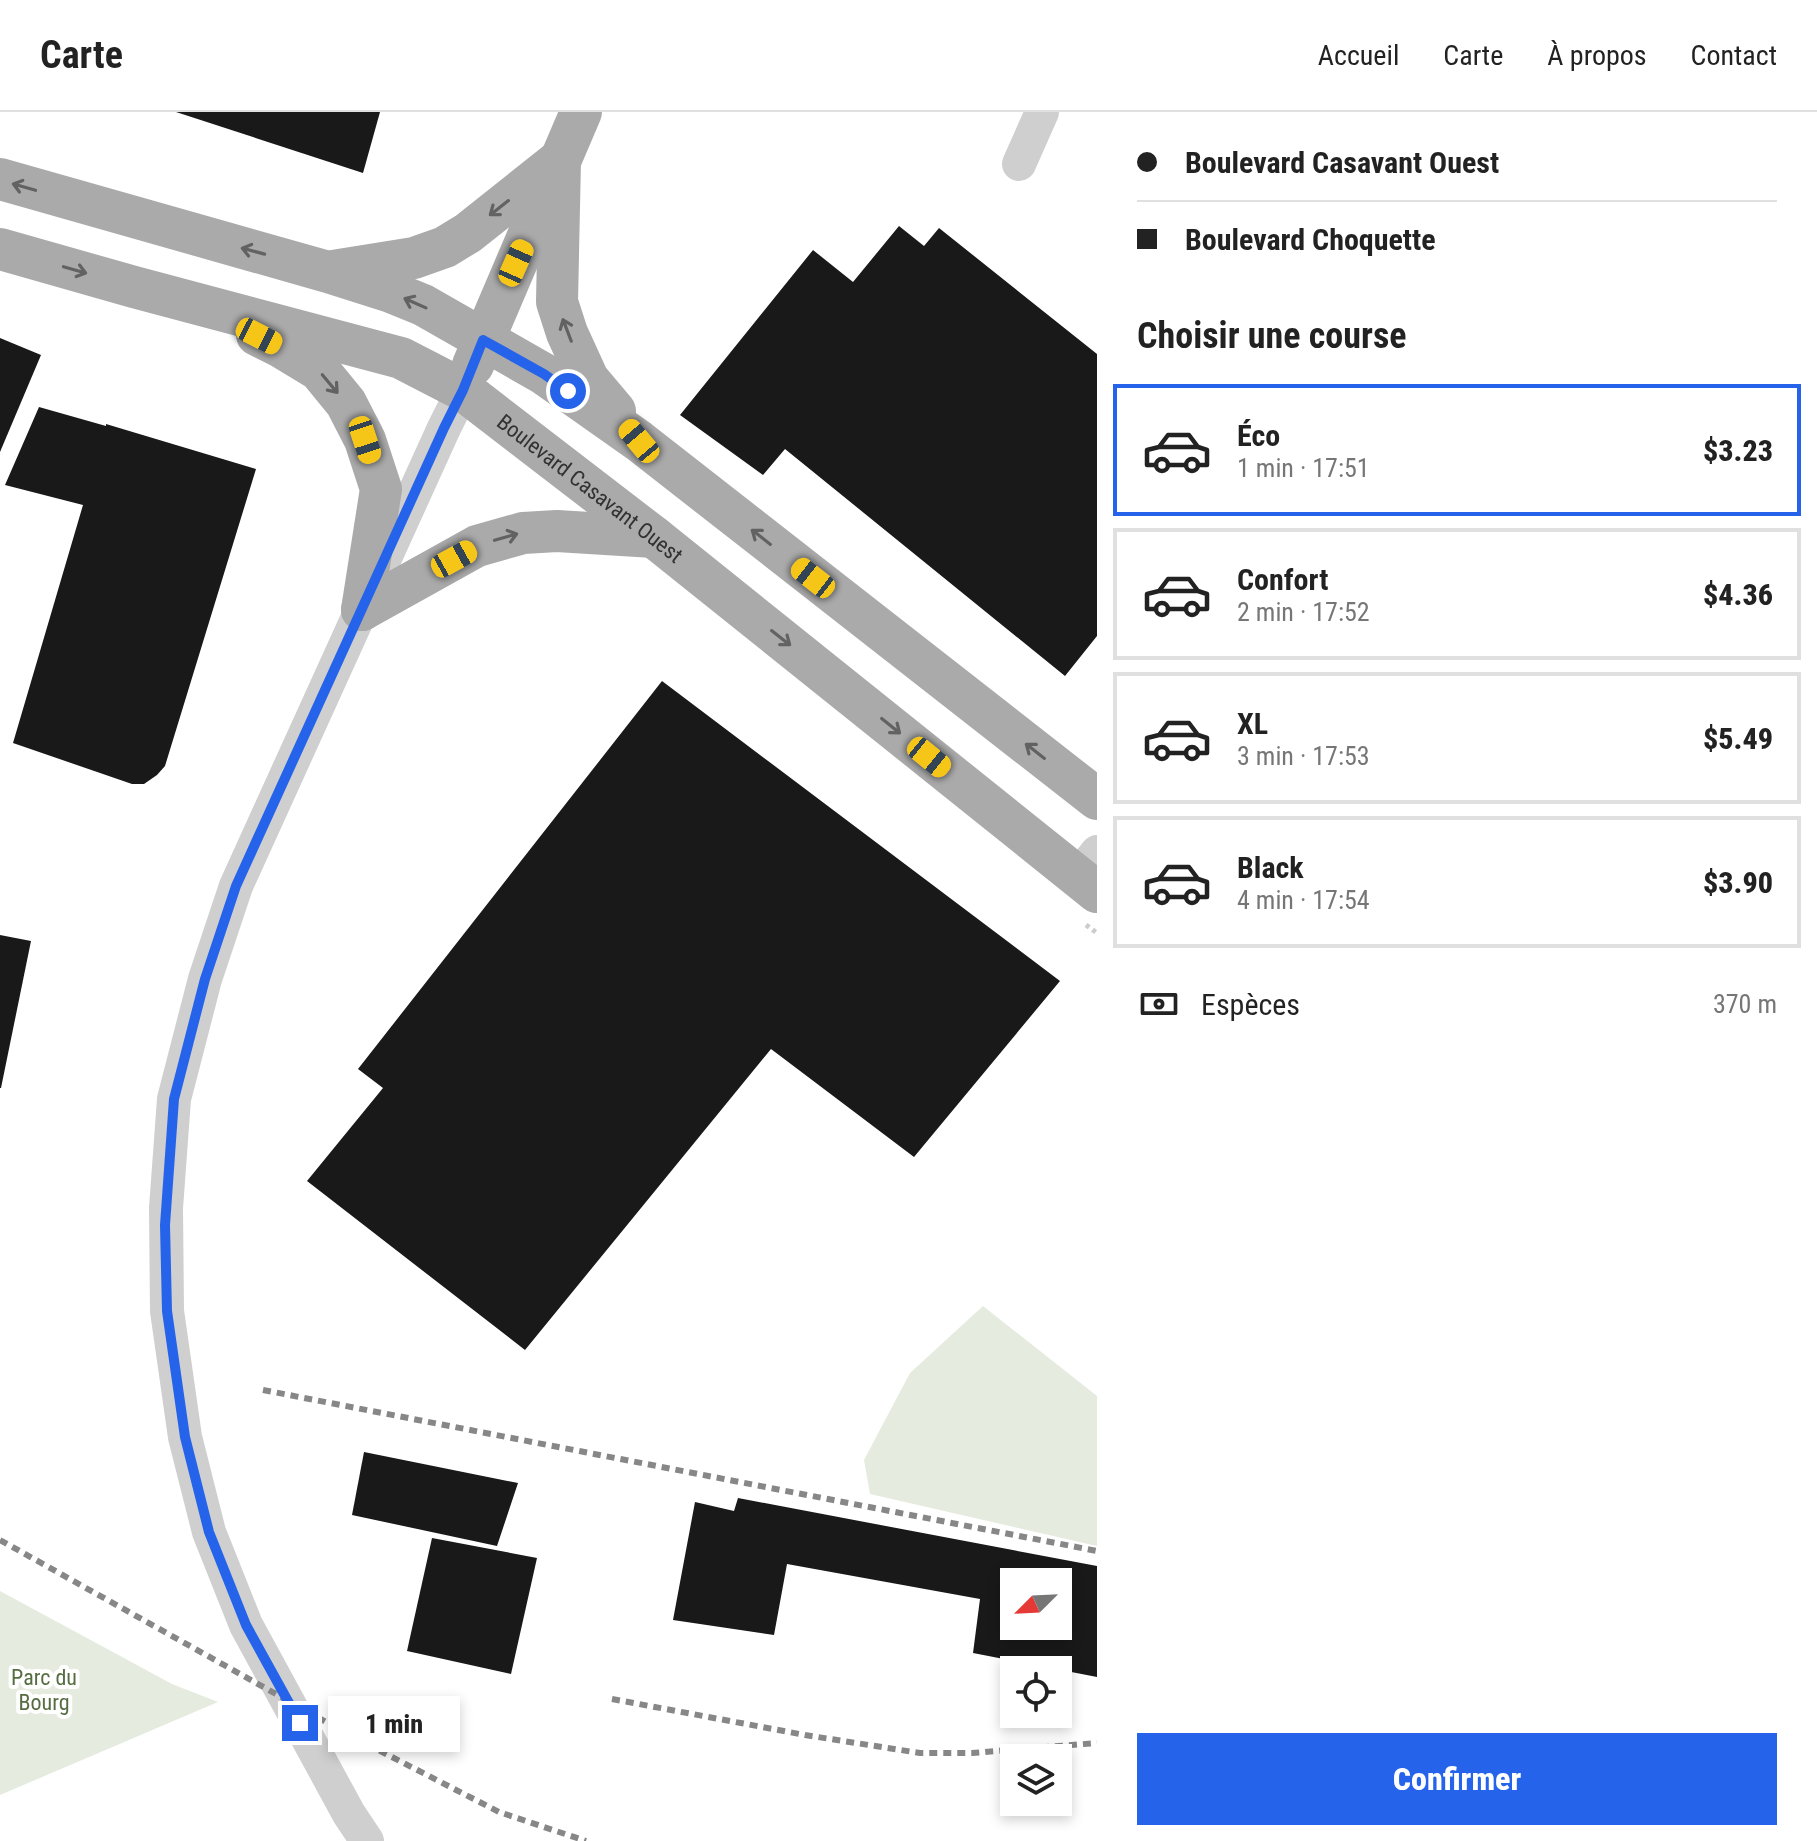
<!DOCTYPE html>
<html lang="fr">
<meta charset="utf-8">
<style>
:root{--surface:#fff;--page:#f2f2f2;--text:#222;--muted:#767676;--line:#e0e0e0;--accent:#2563eb}
body{margin:0;font-family:"Roboto Condensed",sans-serif;background:var(--page);color:var(--text);height:100vh;display:flex;flex-direction:column;font-size:30px;white-space:nowrap}
*{box-sizing:border-box;margin:0}
p{font-size:26px;color:var(--muted)}
.icon{flex:none;width:44px;height:44px;fill:none;stroke:currentColor;stroke-width:2;stroke-linecap:round;stroke-linejoin:round}
.map{position:relative;flex:1;overflow:hidden}
.side{display:flex;flex-direction:column;background:var(--surface);width:720px}
.side>*{flex:none}
.hud{display:grid;align-content:center;height:176px;padding:0 40px;background:var(--surface)}
.needle{width:52px;rotate:246deg}
.controls{position:absolute;left:1000px;top:1456px;display:grid;gap:16px}
.controls a{display:grid;place-items:center;width:72px;height:72px;border-radius:0px;background:var(--surface);box-shadow:0 4px 12px #0003;font-size:40px}
.end{position:absolute;width:36px;height:36px;margin:-18px;border:10px solid #2563eb;background:#fff;box-shadow:0 0 0 4px #fff}
.from{border-radius:50%}
.bubble{position:absolute;height:56px;border-radius:0px;background:var(--surface);box-shadow:0 4px 12px #0003;font-size:26px;font-weight:800;line-height:56px;text-align:center}
.car{position:absolute;width:24px;height:48px;margin:-24px -12px;border-radius:10px;box-shadow:0 0 6px 2px #0007;background:linear-gradient(#f5c518 24%,#345 0 40%,#f5c518 0 76%,#345 0 86%,#f5c518 0)}
.hud b{display:flex;align-items:center;gap:28px;height:76px;font-size:30px}
.hud b+b{border-top:2px solid var(--line)}
.hud i{width:20px;height:20px;background:var(--text)}
ul{padding:0;list-style:none}
li{display:flex;align-items:center;gap:24px;height:132px;margin:0 16px 12px;padding:0 24px;border:4px solid var(--line);border-radius:0px}
li div{flex:1}
li b{display:block;font-size:30px}
li em{font-style:normal;font-weight:800}
li.active{border-color:var(--accent)}
li>.icon{width:72px;height:72px;stroke-width:1.5}
h2{padding:0 40px;font-size:36px;line-height:96px}
.pay{display:flex;align-items:center;gap:20px;height:88px;padding:0 40px;font-size:30px}
.pay p{margin-inline-start:auto}
.action{display:flex;gap:16px;margin-top:auto;padding:16px 40px}
.action a{flex:1;height:92px;border-radius:0px;background:var(--accent);color:#fff;font-size:32px;font-weight:800;line-height:92px;text-align:center}
header{display:flex;align-items:center;gap:48px;box-sizing:border-box;height:112px;padding:0 40px;background:var(--surface);border-bottom:2px solid var(--line)}
header strong{font-size:38px}
nav{display:flex;gap:44px;margin-inline-start:auto;font-size:28px}
main{display:flex;flex:1;min-height:0}
.map>svg:first-child{display:block}
</style>
<header>
<strong>Carte</strong>
<nav><a>Accueil</a><a>Carte</a><a>À propos</a><a>Contact</a></nav>
</header>
<main>
<div class="map">
<svg width="1097" height="1729" viewBox="0 0 1097 1729">
<rect width="100%" height="100%" fill="#fff"/>
<g fill="#e5ebde">
<path d="M 983,1194 L 1097,1284 L 1097,1434 L 870,1382 L 864,1348 L 910,1261 Z"/>
<path d="M 0,1479 L 172,1572 L 218,1590 L 0,1683 Z"/>
</g>
<g fill="#191919" fill-rule="evenodd">
<path d="M 176,0 L 380,0 L 363,61 Z"/>
<path d="M 899,114 L 924,134 L 939,116 L 1097,242 L 1097,524 L 1065,564 L 785,337 L 763,363 L 680,303 L 813,138 L 853,170 Z"/>
<path d="M 0,226 L 41,243 L 0,340 Z"/>
<path d="M 39,295 L 106,314 L 106,312 L 256,357 L 165,654 L 157,663 L 144,672 L 132,672 L 13,631 L 83,393 L 5,373 Z"/>
<path d="M 662,569 L 1060,869 L 914,1045 L 771,937 L 525,1238 L 307,1069 L 383,976 L 358,957 Z"/>
<path d="M 0,823 L 31,829 L 1,976 L 0,976 Z"/>
<path d="M 364,1340 L 518,1371 L 497,1434 L 352,1403 Z"/>
<path d="M 738,1386 L 1097,1454 L 1097,1565 L 973,1541 L 980,1487 L 787,1452 L 774,1523 L 673,1508 L 695,1390 L 734,1399 ZM 1014,1470 L 1058,1470 L 1058,1514 L 1014,1514 Z"/>
<path d="M 432,1426 L 537,1446 L 511,1562 L 407,1539 Z"/>
</g>
<g fill="none" stroke-linecap="round" stroke-linejoin="round">
<path stroke="#ccc" stroke-width="5" stroke-dasharray="4 4" stroke-linecap="butt" d="M 1086,813 L 1097,821"/>
<g stroke="#cfcfcf" stroke-width="34">
<path d="M 1019,52 L 1042,0"/>
<path d="M 1078,764 L 1097,740"/>
<path d="M 367,1729 L 349,1702 L 246,1513 L 209,1420 L 185,1325 L 167,1199 L 166,1096 L 174,987 L 205,867 L 236,774 L 444,316 L 463,278"/>
</g>
<g stroke="#aaa" stroke-width="42">
<path d="M 560,48 L 557,190 L 567,221 L 588,267 L 615,299"/>
<path d="M 0,67 L 328,160 L 391,180 L 423,193 L 544,262 L 639,329 L 1097,687"/>
<path id="s1" d="M 0,137 L 134,175 L 401,246 L 463,278 L 654,425 L 1097,780"/>
<path d="M 333,159 L 414,146 L 445,135 L 468,121 L 556,51"/>
<path d="M 257,223 L 281,235 L 319,258 L 346,291 L 365,328 L 381,377 L 362,498"/>
<path d="M 473,253 L 581,0"/>
<path d="M 362,498 L 477,434 L 523,421 L 557,419 L 654,425"/>
</g>
<g stroke="#878787" stroke-width="6" stroke-dasharray="8 6" stroke-linecap="butt">
<path d="M 263,1278 L 1097,1439"/>
<path d="M 0,1428 L 353,1625 L 499,1700 L 586,1729"/>
<path d="M 612,1587 L 805,1623 L 920,1641 L 972,1641 L 1097,1631"/>
</g>
</g>
<defs><path id="oneway-shaft" d="M-6 0H5M1.5-3L5.5 0L1.5 3" fill="none" stroke-width="1.6" stroke-linecap="round" stroke-linejoin="round" transform="scale(2)"/></defs>
<g stroke="#626262">
<use href="#oneway-shaft" transform="translate(24 75) rotate(-164)"/>
<use href="#oneway-shaft" transform="translate(499 96) rotate(142)"/>
<use href="#oneway-shaft" transform="translate(253 139) rotate(-165)"/>
<use href="#oneway-shaft" transform="translate(75 158) rotate(16)"/>
<use href="#oneway-shaft" transform="translate(415 191) rotate(-156)"/>
<use href="#oneway-shaft" transform="translate(567 218) rotate(-111)"/>
<use href="#oneway-shaft" transform="translate(330 272) rotate(50)"/>
<use href="#oneway-shaft" transform="translate(506 425) rotate(-16)"/>
<use href="#oneway-shaft" transform="translate(761 425) rotate(-142)"/>
<use href="#oneway-shaft" transform="translate(781 526) rotate(38)"/>
<use href="#oneway-shaft" transform="translate(891 614) rotate(39)"/>
<use href="#oneway-shaft" transform="translate(1035 639) rotate(-142)"/>
</g>
<g fill="none" stroke-linecap="round" stroke-linejoin="round">
<path stroke="#2563eb" stroke-width="10" d="M 300,1611 L 246,1513 L 209,1420 L 185,1325 L 167,1199 L 165,1113 L 174,987 L 205,867 L 236,774 L 444,316 L 463,278 L 483,228 L 544,262 L 568,279"/>
</g>
<g text-anchor="middle" stroke-width="8" stroke-linejoin="round" paint-order="stroke">
<g font-size="22" fill="#323232" stroke="#fff">
<text dy="8" stroke="none"><textPath href="#s1" startOffset="646">Boulevard Casavant Ouest</textPath></text>
</g>
<g font-size="22" fill="#556d40" stroke="#fff">
<text x="44" y="1573">Parc du<tspan x="44" dy="25">Bourg</tspan></text>
</g>
</g>
</svg>
<div class="controls">
<a><svg class="needle" viewBox="-14 -14 28 28"><path d="M0-13l5 13h-10z" fill="#e53935"/><path d="M0 13l5-13h-10z" fill="#767676"/></svg></a>
<a><svg class="icon" aria-label="locate" viewBox="0 0 24 24"><circle cx="12" cy="12" r="6"/><path d="M12 2v4M12 18v4M2 12h4M18 12h4"/></svg></a>
<a><svg class="icon" aria-label="layers" viewBox="0 0 24 24"><path d="M12 4l9 5-9 5-9-5zM3 14l9 5 9-5"/></svg></a>
</div>
<i class="end from" style="left:568px;top:279px"></i>
<i class="end" style="left:300px;top:1611px"></i>
<div class="bubble" style="left:328px;top:1584px;width:132px">1 min</div>
<i class="car" style="left:516px;top:151px;rotate:24deg"></i>
<i class="car" style="left:259px;top:224px;rotate:117deg"></i>
<i class="car" style="left:365px;top:328px;rotate:162deg"></i>
<i class="car" style="left:639px;top:329px;rotate:320deg"></i>
<i class="car" style="left:454px;top:447px;rotate:61deg"></i>
<i class="car" style="left:813px;top:466px;rotate:308deg"></i>
<i class="car" style="left:929px;top:645px;rotate:129deg"></i>
</div>
<section class="side">
<div class="hud">
<b><i class="from"></i>Boulevard Casavant Ouest</b>
<b><i></i>Boulevard Choquette</b>
</div>
<h2>Choisir une course</h2>
<ul>
<li class="active"><svg class="icon" aria-label="car" viewBox="0 0 24 24"><path d="M5 17H2v-5l4-1 3-4h7l3 4 3 1v5h-3M9 17h6M6 11h13"/><circle cx="7" cy="17" r="2"/><circle cx="17" cy="17" r="2"/></svg><div><b>Éco</b><p>1 min · 17:51</p></div><em>$3.23</em></li>
<li><svg class="icon" aria-label="car" viewBox="0 0 24 24"><path d="M5 17H2v-5l4-1 3-4h7l3 4 3 1v5h-3M9 17h6M6 11h13"/><circle cx="7" cy="17" r="2"/><circle cx="17" cy="17" r="2"/></svg><div><b>Confort</b><p>2 min · 17:52</p></div><em>$4.36</em></li>
<li><svg class="icon" aria-label="car" viewBox="0 0 24 24"><path d="M5 17H2v-5l4-1 3-4h7l3 4 3 1v5h-3M9 17h6M6 11h13"/><circle cx="7" cy="17" r="2"/><circle cx="17" cy="17" r="2"/></svg><div><b>XL</b><p>3 min · 17:53</p></div><em>$5.49</em></li>
<li><svg class="icon" aria-label="car" viewBox="0 0 24 24"><path d="M5 17H2v-5l4-1 3-4h7l3 4 3 1v5h-3M9 17h6M6 11h13"/><circle cx="7" cy="17" r="2"/><circle cx="17" cy="17" r="2"/></svg><div><b>Black</b><p>4 min · 17:54</p></div><em>$3.90</em></li>
</ul>
<div class="pay"><svg class="icon" aria-label="cash" viewBox="0 0 24 24"><path d="M3 7h18v10H3z"/><circle cx="12" cy="12" r="2"/></svg>Espèces<p>370 m</p></div>
<div class="action"><a>Confirmer</a></div>
</section>
</main>
